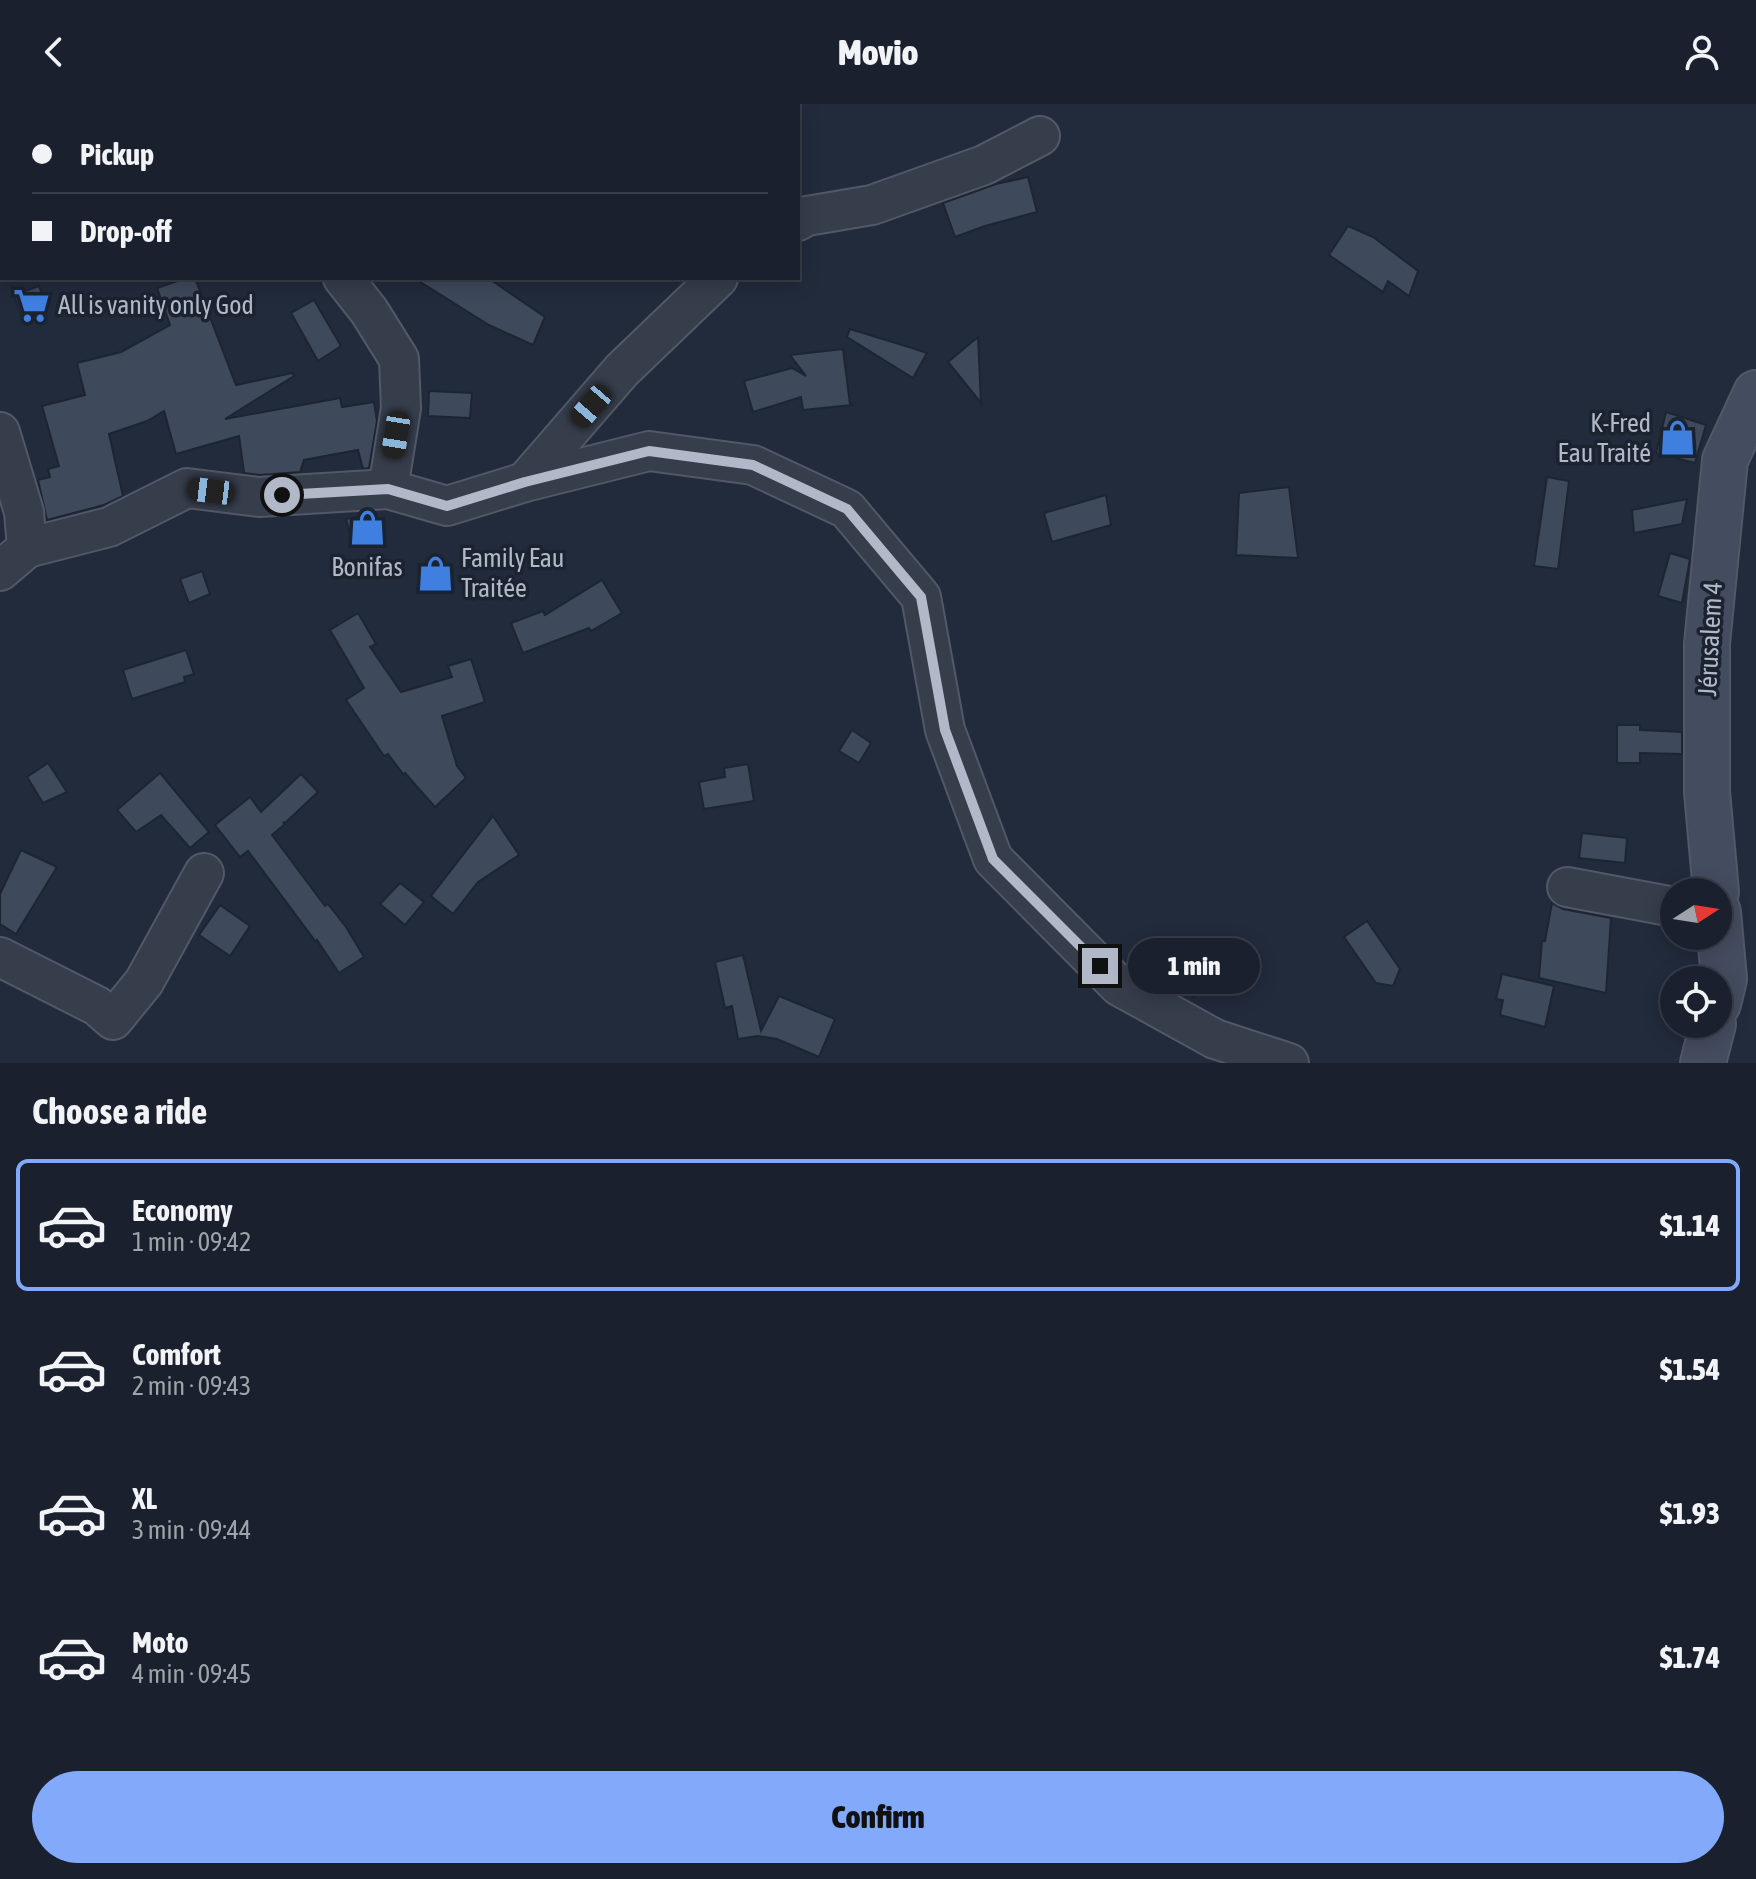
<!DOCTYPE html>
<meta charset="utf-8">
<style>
:root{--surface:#1a202d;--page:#232835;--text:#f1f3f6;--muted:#9fa3aa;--line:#383e49;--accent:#83a9fb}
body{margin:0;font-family:"Asap Condensed",sans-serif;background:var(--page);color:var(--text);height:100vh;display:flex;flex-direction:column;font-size:30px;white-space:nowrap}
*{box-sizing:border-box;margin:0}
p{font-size:26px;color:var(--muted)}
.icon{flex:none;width:44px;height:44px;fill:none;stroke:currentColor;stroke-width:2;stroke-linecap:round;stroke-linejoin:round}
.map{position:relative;height:959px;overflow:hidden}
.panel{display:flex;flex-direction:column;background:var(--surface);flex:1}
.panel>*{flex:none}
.hud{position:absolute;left:0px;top:0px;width:800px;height:176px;box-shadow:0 4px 20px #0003,0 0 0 2px var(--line);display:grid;align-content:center;height:176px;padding:0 32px;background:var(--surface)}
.needle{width:52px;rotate:78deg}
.fabs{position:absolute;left:1660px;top:774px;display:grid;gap:16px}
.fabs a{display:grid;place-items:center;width:72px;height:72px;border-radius:50%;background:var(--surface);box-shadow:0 4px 20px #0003,0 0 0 2px var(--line);font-size:40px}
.end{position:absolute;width:36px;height:36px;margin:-18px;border:10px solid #b1b8c8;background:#111;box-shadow:0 0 0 4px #111}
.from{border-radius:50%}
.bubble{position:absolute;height:56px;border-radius:28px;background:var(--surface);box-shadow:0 4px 20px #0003,0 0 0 2px var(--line);font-size:26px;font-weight:800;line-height:56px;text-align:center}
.car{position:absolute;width:24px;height:48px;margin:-24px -12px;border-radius:10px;box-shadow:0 0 6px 2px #0007;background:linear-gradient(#222 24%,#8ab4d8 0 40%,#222 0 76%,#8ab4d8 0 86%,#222 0)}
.hud b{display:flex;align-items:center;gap:28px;height:76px;font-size:30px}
.hud b+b{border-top:2px solid var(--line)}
.hud i{width:20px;height:20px;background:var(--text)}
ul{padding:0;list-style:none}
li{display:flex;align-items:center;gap:24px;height:132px;margin:0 16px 12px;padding:0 16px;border:4px solid transparent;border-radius:12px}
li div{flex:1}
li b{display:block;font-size:30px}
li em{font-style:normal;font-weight:800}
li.on{border-color:var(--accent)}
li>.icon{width:72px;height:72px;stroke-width:1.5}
h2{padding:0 32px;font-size:36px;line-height:96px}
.cta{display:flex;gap:16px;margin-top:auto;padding:16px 32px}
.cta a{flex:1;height:92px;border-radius:48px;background:var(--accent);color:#111;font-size:32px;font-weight:800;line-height:92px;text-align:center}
header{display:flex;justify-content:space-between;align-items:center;height:104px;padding:0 32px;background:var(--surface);font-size:36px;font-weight:800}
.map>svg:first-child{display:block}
</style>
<header><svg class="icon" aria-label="back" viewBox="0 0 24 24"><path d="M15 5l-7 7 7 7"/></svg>Movio<svg class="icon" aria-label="person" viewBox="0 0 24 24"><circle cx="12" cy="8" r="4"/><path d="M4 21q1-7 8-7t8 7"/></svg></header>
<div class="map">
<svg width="1756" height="959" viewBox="0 0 1756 959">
<rect width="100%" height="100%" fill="#222b3c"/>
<g fill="#3e495b" stroke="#1d2533" stroke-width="2">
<path d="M 1028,73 L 1037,108 L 985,122 L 955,133 L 943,99 L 996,80 Z"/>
<path d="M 1348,122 L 1373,133 L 1418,167 L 1409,192 L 1388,177 L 1383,188 L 1329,151 Z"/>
<path d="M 186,174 L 195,174 L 236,281 L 292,269 L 294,272 L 225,315 L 340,294 L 342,303 L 374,298 L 377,317 L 369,364 L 363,365 L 358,346 L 304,356 L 300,368 L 260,371 L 244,369 L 239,332 L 176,350 L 164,307 L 147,317 L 109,330 L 123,392 L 104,401 L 47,416 L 38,376 L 50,373 L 48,365 L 59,362 L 42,302 L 85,291 L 77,259 L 121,248 L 170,221 L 157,184 Z"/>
<path d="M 414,174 L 488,174 L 545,213 L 533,241 L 489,221 Z"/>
<path d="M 39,182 L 47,204 L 22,213 L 14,191 Z"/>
<path d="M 314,196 L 341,242 L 318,257 L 291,209 Z"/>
<path d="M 850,225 L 912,244 L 927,249 L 913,274 L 847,233 Z"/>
<path d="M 978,233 L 981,299 L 948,258 Z"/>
<path d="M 843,245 L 850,300 L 852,301 L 803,306 L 801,293 L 753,308 L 744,277 L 792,264 L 806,272 L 790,251 Z"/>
<path d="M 429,287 L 472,289 L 470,314 L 428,312 Z"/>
<path d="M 1666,308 L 1706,321 L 1695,359 L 1656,349 Z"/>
<path d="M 1547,373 L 1569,377 L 1558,465 L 1534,462 Z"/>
<path d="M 1289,383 L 1298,454 L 1236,451 L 1239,389 Z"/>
<path d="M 1106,391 L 1111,421 L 1052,438 L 1044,409 Z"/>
<path d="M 1687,395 L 1682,420 L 1634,429 L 1632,406 Z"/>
<path d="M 376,409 L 382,434 L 353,441 L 346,415 Z"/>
<path d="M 1670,449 L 1690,455 L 1682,499 L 1658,492 Z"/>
<path d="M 202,467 L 210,490 L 189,499 L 180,475 Z"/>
<path d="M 602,476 L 622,509 L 591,527 L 589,524 L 523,549 L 511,519 L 543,507 L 545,511 Z"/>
<path d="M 358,509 L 376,540 L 370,543 L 401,588 L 452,573 L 448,562 L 471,555 L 485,598 L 442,612 L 457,662 L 466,674 L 435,703 L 405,669 L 403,670 L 388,650 L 384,652 L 346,596 L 364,584 L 330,526 Z"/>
<path d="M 186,546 L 194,570 L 184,573 L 185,578 L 132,595 L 123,566 Z"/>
<path d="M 1617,621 L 1640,621 L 1640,626 L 1682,628 L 1682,650 L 1640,649 L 1640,659 L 1617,659 Z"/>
<path d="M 852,626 L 871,639 L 859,659 L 839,647 Z"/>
<path d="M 48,659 L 67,688 L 43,699 L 27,673 Z"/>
<path d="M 748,660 L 754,697 L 704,705 L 699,678 L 725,673 L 724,664 Z"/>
<path d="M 160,669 L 209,728 L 190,744 L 161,711 L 136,728 L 117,706 Z"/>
<path d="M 301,670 L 318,688 L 285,719 L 283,718 L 285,720 L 272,731 L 325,802 L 328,800 L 346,823 L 364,853 L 339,869 L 317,836 L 316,838 L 248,747 L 240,753 L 215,721 L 250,693 L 261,708 Z"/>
<path d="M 493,712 L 519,751 L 478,778 L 453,810 L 431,792 Z"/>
<path d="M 1582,729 L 1627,734 L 1625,759 L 1579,754 Z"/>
<path d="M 21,746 L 57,763 L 16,830 L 0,820 L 0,790 Z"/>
<path d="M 400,779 L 424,798 L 405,821 L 380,800 Z"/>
<path d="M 1552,799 L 1563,805 L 1611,814 L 1606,889 L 1539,874 L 1542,837 L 1545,837 Z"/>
<path d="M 220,801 L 250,822 L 230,852 L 199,831 Z"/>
<path d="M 1367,817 L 1400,865 L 1393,882 L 1376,879 L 1344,833 Z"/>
<path d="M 1234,845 L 1251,868 L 1193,893 L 1182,868 Z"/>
<path d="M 743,851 L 761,927 L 779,892 L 835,915 L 819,953 L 777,935 L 758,932 L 738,935 L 732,902 L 725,904 L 715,858 Z"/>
<path d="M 1502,870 L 1554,882 L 1545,923 L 1500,911 L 1503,896 L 1496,895 Z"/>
</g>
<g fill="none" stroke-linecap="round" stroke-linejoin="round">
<defs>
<g id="street">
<path d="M 213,0 L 214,2"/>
<path d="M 798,117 L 807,112 L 872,101 L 984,61 L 1040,32"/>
<path d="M 343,174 L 369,207 L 399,255 L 401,304 L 388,385"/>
<path d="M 0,328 L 24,408 L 27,444"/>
<path d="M 525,378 L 649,347 L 753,361 L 847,405 L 921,493 L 945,626 L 993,755 L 1119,882 L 1215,935 L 1289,959"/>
<path d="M 0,467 L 27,444 L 109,423 L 187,384 L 259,393 L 388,385 L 447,402 L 525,378 L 622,266 L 718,174"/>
<path d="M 1567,783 L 1674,803"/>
<path d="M 0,853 L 97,902 L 113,916 L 144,878 L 204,769"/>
</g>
<g id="secondary">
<path d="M 1716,788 L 1707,688 L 1707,540 L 1725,356 L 1756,289"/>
<path d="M 1718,808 L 1724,875 L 1718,900"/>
<path d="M 1703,959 L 1713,920"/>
</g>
</defs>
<use href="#street" stroke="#515867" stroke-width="42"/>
<use href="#secondary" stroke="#515867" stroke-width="48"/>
<use href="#street" stroke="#363e4c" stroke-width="38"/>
<use href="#secondary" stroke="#444c5f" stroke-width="44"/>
</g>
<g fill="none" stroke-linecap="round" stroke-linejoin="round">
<path stroke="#b1b8c8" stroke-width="10" d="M 282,391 L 388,385 L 447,402 L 525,378 L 649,347 L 753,361 L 847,405 L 921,493 L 945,626 L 993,755 L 1100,862"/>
</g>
<defs>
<symbol id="supermarket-bare" viewBox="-9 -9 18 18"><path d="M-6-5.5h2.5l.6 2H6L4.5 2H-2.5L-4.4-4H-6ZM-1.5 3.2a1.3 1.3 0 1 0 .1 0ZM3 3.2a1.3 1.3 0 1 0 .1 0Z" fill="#3f7fe0" stroke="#1b2331" stroke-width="2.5" paint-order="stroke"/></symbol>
<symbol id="shop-bare" viewBox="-9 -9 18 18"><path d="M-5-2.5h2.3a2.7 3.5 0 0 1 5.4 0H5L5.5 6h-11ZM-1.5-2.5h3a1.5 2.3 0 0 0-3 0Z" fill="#3f7fe0" stroke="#1b2331" stroke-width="2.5" paint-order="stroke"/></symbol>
</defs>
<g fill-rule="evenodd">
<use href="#supermarket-bare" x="6" y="176" width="51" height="51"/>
<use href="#shop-bare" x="1652" y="308" width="51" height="51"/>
<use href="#shop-bare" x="342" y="398" width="51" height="51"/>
<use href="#shop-bare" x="410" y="444" width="51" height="51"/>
</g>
<g text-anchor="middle" stroke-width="7" stroke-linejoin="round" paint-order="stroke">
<g font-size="26" fill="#b1b8c8" stroke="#1b2331" text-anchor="start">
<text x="58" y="210">All is vanity only God</text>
<text x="1651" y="328" text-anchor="end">K-Fred<tspan x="1651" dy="30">Eau Traité</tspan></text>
<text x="461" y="463">Family Eau<tspan x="461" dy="30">Traitée</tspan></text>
<text x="367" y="472" text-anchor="middle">Bonifas</text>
</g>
<g font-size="26" fill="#b1b8c8" stroke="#1b2331">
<text transform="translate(1710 535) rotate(-87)" y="9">Jérusalem 4</text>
</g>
</g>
</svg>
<div class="fabs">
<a><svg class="needle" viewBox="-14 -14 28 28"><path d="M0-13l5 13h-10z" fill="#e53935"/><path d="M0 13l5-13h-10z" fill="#9fa3aa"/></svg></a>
<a><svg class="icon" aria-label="locate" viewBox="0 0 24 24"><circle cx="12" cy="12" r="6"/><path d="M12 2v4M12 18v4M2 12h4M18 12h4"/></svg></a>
</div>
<i class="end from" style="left:282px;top:391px"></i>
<i class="end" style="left:1100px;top:862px"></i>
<div class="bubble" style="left:1128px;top:834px;width:132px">1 min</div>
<i class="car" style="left:591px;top:302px;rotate:221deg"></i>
<i class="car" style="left:396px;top:331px;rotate:189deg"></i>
<i class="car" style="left:211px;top:387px;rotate:277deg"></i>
<div class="hud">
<b><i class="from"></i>Pickup</b>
<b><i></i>Drop-off</b>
</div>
</div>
<section class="panel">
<h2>Choose a ride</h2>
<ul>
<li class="on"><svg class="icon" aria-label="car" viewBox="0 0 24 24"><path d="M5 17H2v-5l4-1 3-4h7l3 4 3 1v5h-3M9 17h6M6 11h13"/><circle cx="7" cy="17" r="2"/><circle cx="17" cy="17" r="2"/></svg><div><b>Economy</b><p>1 min · 09:42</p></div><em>$1.14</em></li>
<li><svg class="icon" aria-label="car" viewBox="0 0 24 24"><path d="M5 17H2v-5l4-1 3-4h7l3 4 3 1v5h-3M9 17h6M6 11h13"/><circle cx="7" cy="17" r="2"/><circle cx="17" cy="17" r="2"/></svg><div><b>Comfort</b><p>2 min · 09:43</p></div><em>$1.54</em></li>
<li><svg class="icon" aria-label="car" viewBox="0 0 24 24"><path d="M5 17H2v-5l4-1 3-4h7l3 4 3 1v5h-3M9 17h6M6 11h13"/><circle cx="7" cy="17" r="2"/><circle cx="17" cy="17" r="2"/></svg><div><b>XL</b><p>3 min · 09:44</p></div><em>$1.93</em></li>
<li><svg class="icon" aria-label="car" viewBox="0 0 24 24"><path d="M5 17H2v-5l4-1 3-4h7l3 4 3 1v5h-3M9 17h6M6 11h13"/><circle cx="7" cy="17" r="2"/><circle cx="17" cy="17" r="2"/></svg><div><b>Moto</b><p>4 min · 09:45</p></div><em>$1.74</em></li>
</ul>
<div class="cta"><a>Confirm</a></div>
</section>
